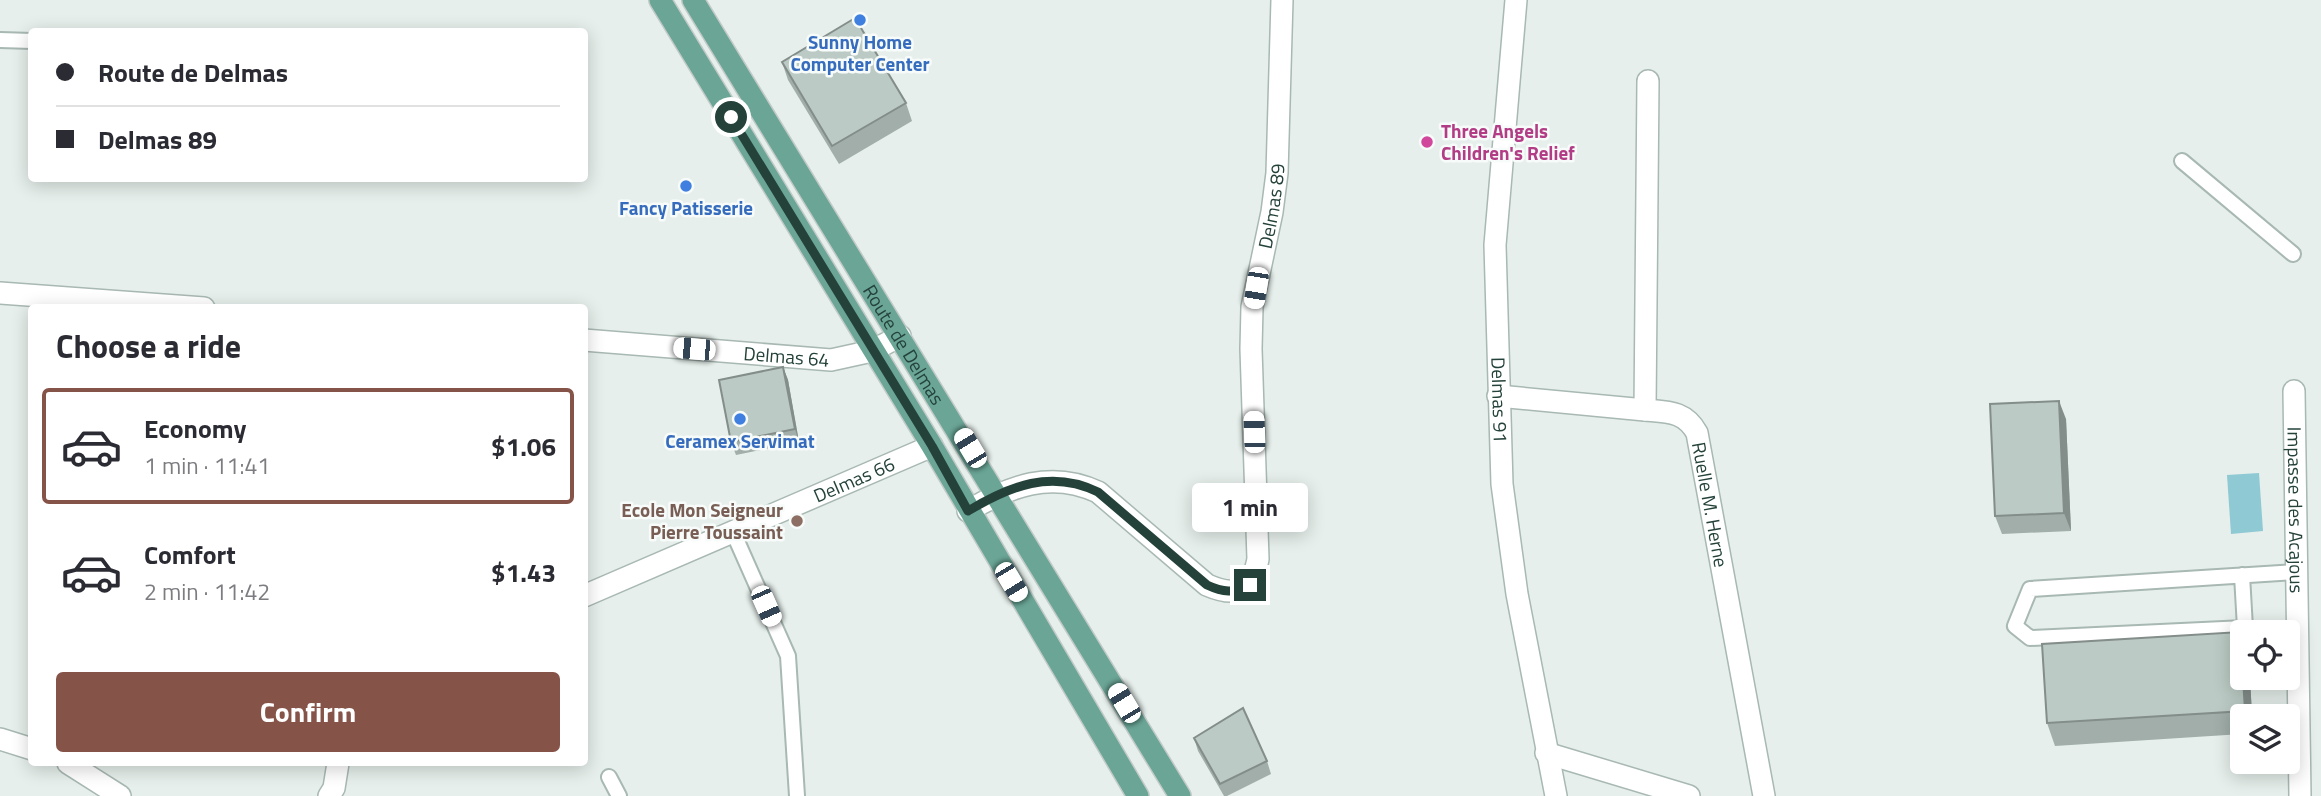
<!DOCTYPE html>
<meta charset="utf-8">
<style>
:root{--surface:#fff;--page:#f7f7f7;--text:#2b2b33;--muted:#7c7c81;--line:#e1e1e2;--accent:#855347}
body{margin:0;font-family:"Titillium Web",sans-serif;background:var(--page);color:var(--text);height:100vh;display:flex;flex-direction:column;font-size:26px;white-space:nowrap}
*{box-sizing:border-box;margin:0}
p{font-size:23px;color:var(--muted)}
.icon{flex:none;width:38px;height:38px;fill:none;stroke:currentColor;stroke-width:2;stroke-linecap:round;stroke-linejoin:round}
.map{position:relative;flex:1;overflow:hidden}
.panel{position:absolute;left:28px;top:304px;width:560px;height:462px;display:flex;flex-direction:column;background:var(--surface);border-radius:7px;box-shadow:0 4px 18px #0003}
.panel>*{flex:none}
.guide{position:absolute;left:28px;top:28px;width:560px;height:154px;border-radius:7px;box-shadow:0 4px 18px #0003;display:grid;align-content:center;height:154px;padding:0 28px;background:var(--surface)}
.fabs{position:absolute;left:2230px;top:620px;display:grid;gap:14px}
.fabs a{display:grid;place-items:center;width:70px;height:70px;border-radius:7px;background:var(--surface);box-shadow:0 4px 18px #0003;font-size:35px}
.end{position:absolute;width:32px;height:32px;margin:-16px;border:9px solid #24423a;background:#fff;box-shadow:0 0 0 4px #fff}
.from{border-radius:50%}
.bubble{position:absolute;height:49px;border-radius:7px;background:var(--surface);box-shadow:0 4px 18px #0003;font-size:23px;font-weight:700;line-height:49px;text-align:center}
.car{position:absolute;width:21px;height:42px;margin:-21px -10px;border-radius:9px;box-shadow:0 0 5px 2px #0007;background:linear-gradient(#fff 24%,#345 0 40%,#fff 0 76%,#345 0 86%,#fff 0)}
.guide b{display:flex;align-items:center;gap:24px;height:66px;font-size:26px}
.guide b+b{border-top:2px solid var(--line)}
.guide i{width:18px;height:18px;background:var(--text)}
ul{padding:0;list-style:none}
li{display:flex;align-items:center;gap:21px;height:116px;margin:0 14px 10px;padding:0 14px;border:4px solid transparent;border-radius:7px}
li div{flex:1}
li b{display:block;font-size:26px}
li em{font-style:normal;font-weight:700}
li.current{border-color:var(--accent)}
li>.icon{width:63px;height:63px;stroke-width:1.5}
h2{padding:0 28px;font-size:32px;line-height:84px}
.primary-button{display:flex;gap:14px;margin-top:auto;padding:14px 28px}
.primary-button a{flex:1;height:80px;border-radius:7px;background:var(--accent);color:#fff;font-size:28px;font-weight:700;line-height:80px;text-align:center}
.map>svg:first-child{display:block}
</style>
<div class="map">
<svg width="2321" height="796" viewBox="0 0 2321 796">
<rect width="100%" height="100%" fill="#e6efeb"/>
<path fill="#8ec9d4" d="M 2259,473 L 2263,531 L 2231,534 L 2227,475 Z"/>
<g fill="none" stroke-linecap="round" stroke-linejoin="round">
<defs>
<g id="service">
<path d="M 0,40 L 32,41"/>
<path d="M 2182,161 L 2293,254"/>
<path d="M 733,532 L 788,656 L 797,796"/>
<path d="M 2242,575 L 2245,628 L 2030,638 L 2015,626 L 2030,589 L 2297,572"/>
<path d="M 609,777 L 619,796"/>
</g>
<g id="minor">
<path id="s1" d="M 1516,0 L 1495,245 L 1502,484 L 1517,594 L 1556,796"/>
<path id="s2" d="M 1648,81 L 1645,410 C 1668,412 1685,411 1697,433 L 1764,796"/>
<path d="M 0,293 L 204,308"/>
<path id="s3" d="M 584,340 L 831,360 L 872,351 L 900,336"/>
<path id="s4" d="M 2294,391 L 2300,796"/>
<path d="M 1498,396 L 1645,410"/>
<path id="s5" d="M 968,511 C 1010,486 1051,470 1098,492 L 1207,585 C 1237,598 1252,591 1258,559 L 1251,349 L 1252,307 L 1272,212 L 1277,173 L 1282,0"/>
<path id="s6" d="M 584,596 L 932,446"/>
<path d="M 0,739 L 32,749"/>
<path d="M 1546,753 L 1689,796"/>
<path d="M 68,763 L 120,796"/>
<path d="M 329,796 L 334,788 L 338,763"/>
</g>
<g id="primary">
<path d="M 660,0 L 932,446 L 1138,796"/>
<path id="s7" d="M 693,0 L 1180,796"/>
</g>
</defs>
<use href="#service" stroke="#a8b8b2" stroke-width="18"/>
<use href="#minor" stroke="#a8b8b2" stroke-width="24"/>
<use href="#primary" stroke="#c2cac8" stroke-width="24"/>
<use href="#service" stroke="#fff" stroke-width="14"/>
<use href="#minor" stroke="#fff" stroke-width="21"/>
<use href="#primary" stroke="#6aa596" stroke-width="21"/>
</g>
<g fill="#a1aea9">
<path d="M 782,62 L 906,103 L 912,121 L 839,164 L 788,80 Z"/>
<path d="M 783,367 L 788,380 L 799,442 L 736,455 L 731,442 Z"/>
<path d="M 2066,419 L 2071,531 L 2002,534 L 1995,516 Z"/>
<path d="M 2240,632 L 2242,636 L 2242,677 L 2250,677 L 2252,716 L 2242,716 L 2242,734 L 2055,746 L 2047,723 Z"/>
<path d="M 1194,738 L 1267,761 L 1271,774 L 1227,796 L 1224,796 L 1198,751 Z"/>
</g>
<g fill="#838d89">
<path d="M 783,367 L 788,380 L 799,442 L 795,429 Z"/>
<path d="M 2059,401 L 2066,419 L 2071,531 L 2064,513 Z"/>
<path d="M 2243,677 L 2250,677 L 2252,716 L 2246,716 L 2245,711 Z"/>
</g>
<g fill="#bbcac4" stroke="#838d89" stroke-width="2">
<path d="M 855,18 L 906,103 L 832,146 L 782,62 Z"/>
<path d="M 783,367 L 795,429 L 731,442 L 719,380 Z"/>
<path d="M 2059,401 L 2064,513 L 1995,516 L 1990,404 Z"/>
<path d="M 2240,632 L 2242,677 L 2243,677 L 2245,711 L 2047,723 L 2042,644 Z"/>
<path d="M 1243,708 L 1267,761 L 1220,784 L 1194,738 Z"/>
</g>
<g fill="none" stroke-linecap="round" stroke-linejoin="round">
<path stroke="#24423a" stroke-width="9" d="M 731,117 L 932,446 L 968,511 C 1010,486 1051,469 1098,492 L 1207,585 C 1222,592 1235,594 1250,585"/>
</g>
<g fill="#3f7fe0" stroke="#f7fbf9" stroke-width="2.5">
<circle cx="860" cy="20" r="7"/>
<circle cx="686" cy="186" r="7"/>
<circle cx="740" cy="419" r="7"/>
</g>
<circle fill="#d1479c" stroke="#f7fbf9" stroke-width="2.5" cx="1427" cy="142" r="7"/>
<circle fill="#8d6e63" stroke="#f7fbf9" stroke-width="2.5" cx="797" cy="521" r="7"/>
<g text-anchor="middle" stroke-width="5" stroke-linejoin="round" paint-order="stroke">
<g font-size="19" font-weight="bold" fill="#366cbe" stroke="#f7fbf9">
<text x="860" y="49">Sunny Home<tspan x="860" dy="22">Computer Center</tspan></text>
<text x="686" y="215">Fancy Patisserie</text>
<text x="740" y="448">Ceramex Servimat</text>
</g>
<g font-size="19" font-weight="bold" fill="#b23c85" stroke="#f7fbf9" text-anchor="start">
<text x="1441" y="138">Three Angels<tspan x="1441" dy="22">Children's Relief</tspan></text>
</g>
<g font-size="19" fill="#24423a" stroke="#f7fbf9">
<text dy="7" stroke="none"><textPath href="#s5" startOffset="707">Delmas 89</textPath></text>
<text dy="7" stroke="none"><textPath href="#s7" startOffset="404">Route de Delmas</textPath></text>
<text dy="7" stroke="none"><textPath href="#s3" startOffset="203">Delmas 64</textPath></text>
<text dy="7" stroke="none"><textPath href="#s1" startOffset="401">Delmas 91</textPath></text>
<text dy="7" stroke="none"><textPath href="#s6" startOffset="294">Delmas 66</textPath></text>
<text dy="7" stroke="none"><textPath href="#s2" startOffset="462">Ruelle M. Herne</textPath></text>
<text dy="7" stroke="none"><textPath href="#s4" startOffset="119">Impasse des Acajous</textPath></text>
</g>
<g font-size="19" font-weight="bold" fill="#785e54" stroke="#f7fbf9" text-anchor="end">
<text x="783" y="517">Ecole Mon Seigneur<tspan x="783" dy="22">Pierre Toussaint</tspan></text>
</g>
</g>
</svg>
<div class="fabs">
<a><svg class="icon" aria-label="locate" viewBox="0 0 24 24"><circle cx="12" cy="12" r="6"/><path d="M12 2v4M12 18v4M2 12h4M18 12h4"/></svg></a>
<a><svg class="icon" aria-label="layers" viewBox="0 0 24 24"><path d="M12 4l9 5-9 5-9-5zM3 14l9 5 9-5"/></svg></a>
</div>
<i class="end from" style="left:731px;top:117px"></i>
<i class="end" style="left:1250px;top:585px"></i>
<div class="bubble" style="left:1192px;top:483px;width:116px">1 min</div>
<i class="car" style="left:1256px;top:288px;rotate:189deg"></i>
<i class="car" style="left:694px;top:349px;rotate:275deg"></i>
<i class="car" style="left:1254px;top:432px;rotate:358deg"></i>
<i class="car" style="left:970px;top:448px;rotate:329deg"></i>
<i class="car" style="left:1011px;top:582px;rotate:149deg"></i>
<i class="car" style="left:766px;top:606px;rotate:156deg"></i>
<i class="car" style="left:1124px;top:703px;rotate:329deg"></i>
<div class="guide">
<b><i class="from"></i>Route de Delmas</b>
<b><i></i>Delmas 89</b>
</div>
<section class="panel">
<h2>Choose a ride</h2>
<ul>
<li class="current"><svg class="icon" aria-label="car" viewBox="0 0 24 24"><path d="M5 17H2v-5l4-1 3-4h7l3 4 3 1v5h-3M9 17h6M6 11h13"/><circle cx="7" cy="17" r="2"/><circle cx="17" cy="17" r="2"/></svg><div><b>Economy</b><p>1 min · 11:41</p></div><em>$1.06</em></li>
<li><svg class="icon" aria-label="car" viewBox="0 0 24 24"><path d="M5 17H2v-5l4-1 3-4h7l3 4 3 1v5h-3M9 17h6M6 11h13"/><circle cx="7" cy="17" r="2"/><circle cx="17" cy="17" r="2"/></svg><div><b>Comfort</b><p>2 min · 11:42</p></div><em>$1.43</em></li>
</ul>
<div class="primary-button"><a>Confirm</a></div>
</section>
</div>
